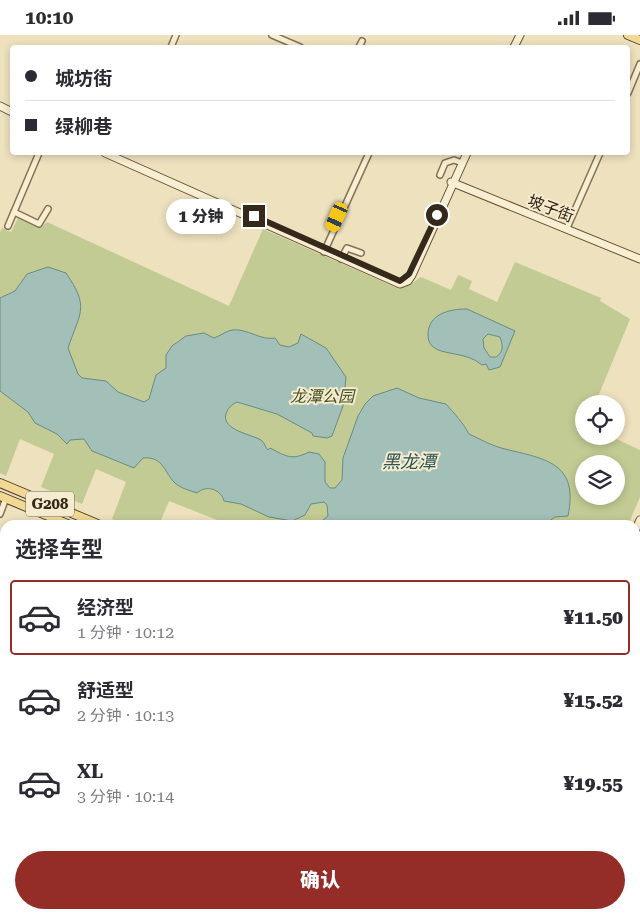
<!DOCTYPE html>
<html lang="zh">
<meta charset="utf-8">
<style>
:root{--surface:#fff;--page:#f7f7f7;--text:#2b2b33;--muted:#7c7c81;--line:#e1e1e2;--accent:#942c28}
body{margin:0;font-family:"Roboto Serif","Noto Sans SC",serif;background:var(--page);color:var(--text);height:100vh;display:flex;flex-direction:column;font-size:19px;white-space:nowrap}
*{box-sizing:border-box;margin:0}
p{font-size:16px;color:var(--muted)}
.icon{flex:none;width:28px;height:28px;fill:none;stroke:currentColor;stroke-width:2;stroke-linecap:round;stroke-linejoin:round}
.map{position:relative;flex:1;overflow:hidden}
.drawer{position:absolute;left:0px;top:485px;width:640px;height:399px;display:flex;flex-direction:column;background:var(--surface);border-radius:15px 15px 0 0;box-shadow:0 2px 8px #0003}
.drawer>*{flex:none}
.guide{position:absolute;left:10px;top:10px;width:620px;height:110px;border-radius:5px;box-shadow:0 2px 8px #0003;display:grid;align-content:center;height:110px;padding:0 15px;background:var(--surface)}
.controls{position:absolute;left:575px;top:360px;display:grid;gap:10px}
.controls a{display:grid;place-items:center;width:50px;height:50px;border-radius:50%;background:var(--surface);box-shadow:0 2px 8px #0003;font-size:25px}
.end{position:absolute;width:22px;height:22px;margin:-11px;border:6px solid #35291c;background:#fff;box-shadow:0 0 0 2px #fff}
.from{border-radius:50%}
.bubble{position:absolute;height:35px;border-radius:18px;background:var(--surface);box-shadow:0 2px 8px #0003;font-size:16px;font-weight:800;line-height:35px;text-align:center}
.car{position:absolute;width:15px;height:30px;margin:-15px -8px;border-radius:6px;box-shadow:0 0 4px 1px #0007;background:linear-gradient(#f5c518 24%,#345 0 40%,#f5c518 0 76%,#345 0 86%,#f5c518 0)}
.guide b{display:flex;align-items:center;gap:18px;height:48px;font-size:19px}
.guide b+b{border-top:1px solid var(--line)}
.guide i{width:12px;height:12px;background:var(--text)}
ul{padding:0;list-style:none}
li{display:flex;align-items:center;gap:15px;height:75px;margin:0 10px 8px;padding:0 5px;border:2px solid transparent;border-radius:5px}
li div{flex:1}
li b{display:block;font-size:19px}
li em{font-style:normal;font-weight:800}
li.active{border-color:var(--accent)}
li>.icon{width:45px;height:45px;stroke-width:1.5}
h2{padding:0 15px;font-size:22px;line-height:60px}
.cta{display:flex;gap:10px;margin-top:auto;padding:10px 15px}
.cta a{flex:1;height:58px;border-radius:30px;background:var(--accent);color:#fff;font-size:20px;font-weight:800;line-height:58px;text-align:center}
.status{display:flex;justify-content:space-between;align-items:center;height:35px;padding:0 25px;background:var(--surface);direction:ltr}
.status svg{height:14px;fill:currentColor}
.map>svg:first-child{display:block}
</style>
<div class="status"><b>10:10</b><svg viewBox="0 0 49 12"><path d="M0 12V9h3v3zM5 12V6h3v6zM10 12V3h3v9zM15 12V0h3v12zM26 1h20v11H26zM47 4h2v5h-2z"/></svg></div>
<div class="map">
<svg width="640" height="883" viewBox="0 0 640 883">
<rect width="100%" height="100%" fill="#ede1be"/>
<path fill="#c2cb93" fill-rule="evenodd" d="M 18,183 L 40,193 L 47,187 L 229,271 L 263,194 L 395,252 L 408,251 L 421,242 L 451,255 L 458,240 L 472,246 L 469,254 L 497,267 L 515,227 L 601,263 L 600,266 L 630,284 L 595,369 L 584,369 L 584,401 L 610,401 L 640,415 L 640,462 L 628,490 L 230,490 L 169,466 L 159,490 L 125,490 L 112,484 L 126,447 L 96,434 L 82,469 L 41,452 L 54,419 L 20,404 L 6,441 L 0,438 L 0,197 L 2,193 L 11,197 ZM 584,429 L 616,429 L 616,461 L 584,461 Z"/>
<g fill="#a2bfb8" stroke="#698c85" fill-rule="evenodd">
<path d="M 48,232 L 66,238 C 90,273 80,277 68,313 L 78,339 L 82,343 L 106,346 L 118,357 L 144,367 L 149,364 L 156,340 L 166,333 L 166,320 L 172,311 L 186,301 L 204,298 L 214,303 C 220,301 226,296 232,295 C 247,293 261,306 275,303 L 280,310 L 289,312 L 298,308 L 301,299 L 326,313 L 346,342 L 343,371 L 332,401 L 327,403 L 313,401 L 312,398 L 277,379 L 237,367 C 231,370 228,373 226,379 C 221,395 253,400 261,405 C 265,408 265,412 268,415 L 270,413 C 286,421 291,426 309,417 L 319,419 L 325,427 L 325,447 L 330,453 L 335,453 L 342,445 L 343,423 L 358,381 L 365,369 L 373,361 L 397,353 L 419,363 L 446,369 C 454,378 464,389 469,399 C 480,404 492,411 505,414 C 546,424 579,428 568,481 L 555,482 L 544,490 L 317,490 L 328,481 L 327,470 L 324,467 L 311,469 L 305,480 L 292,486 L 269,482 L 241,469 L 224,466 C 220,453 206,450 197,458 C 191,456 180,453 175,448 C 164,438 164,421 143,423 L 134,433 L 92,416 L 84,404 L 70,405 L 67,409 L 57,399 L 35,388 L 28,377 L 0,356 L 0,263 L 15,256 L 27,239 Z"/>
<path d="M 467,274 L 515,296 L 500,332 L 489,335 L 486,329 L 482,330 C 466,316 442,321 432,311 C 429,308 428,304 428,300 C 428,279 449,274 467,274 ZM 488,299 L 500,302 C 503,310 504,317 496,322 L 490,322 L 484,313 L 483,304 Z"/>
</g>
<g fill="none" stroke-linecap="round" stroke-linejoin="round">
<defs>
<g id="street">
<path d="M 272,0 L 300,12"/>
<path d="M 171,12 L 176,0"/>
<path d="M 359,12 L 362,6"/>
<path d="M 628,58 L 640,29"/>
<path d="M 440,140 L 445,128 L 454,125 L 462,128"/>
<path d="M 14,177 L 39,189 L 48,174"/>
<path d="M 8,191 L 39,118"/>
<path d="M 567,193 L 600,118"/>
<path d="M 324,217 L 369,118"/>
<path d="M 341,224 L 347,213 L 361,218"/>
<path d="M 0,479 L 6,463"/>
<path d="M 0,576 L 5,578"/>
<path d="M 635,791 L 640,779"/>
<path d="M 591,879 L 600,883"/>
<path d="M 264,883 L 265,879"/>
<path d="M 447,883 L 448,883"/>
</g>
<g id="secondary">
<path d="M 514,12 L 520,0"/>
<path d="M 0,71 L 12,77"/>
<path d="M 105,118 L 400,249 L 408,246 L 412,240 L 467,118"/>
<path d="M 451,147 L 640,224"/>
<path d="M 635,496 L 640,485"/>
<path d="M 635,511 L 640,500"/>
<path d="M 0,714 L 5,718"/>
<path d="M 0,722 L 5,726"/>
<path d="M 177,879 L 181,883"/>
<path d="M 185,879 L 189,883"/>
<path d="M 61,883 L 62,879"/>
<path d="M 69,883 L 71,879"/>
<path d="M 462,883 L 464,879"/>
<path d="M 469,883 L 471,879"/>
</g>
<g id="primary">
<path d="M 628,0 L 640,5"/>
<path d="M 0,448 L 100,490"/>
<path d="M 0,461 L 70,490"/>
<path d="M 635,713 L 640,715"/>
<path d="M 635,723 L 640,725"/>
</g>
</defs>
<use href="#street" stroke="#857257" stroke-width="8"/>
<use href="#secondary" stroke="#67533b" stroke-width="9"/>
<use href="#primary" stroke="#53402c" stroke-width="10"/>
<use href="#street" stroke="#f8eed1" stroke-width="5"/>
<use href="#secondary" stroke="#f8eed1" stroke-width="7"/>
<use href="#primary" stroke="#f1d995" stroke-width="8"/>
</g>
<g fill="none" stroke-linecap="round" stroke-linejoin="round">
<path stroke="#35291c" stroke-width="6" d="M 254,181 L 400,246 L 409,239 L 437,180"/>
</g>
<g text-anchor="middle" stroke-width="4" stroke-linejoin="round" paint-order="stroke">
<rect fill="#f5ebce" stroke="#6f6351" stroke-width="1" x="26" y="456.5" width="48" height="25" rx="4"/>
<g font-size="15" font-weight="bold" fill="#35291c">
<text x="50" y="474">G208</text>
</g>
<g font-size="16" fill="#35291c" stroke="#f5ebce">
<text transform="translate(551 173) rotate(21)" y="6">坡子街</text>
</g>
<g font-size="16" font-style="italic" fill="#435123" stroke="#f5ebce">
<text x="322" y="367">龙潭公园</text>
</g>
<g font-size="18" font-style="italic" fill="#2b5454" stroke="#f5ebce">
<text x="409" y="433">黑龙潭</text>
</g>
</g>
</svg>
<div class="controls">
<a><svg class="icon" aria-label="locate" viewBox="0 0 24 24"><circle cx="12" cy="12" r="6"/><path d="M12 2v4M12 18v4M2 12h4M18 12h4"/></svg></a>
<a><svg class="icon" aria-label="layers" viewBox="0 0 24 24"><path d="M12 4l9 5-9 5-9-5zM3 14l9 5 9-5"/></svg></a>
</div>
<i class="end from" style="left:437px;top:180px"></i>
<i class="end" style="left:254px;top:181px"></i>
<div class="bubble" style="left:166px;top:164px;width:70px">1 分钟</div>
<i class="car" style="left:337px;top:182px;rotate:204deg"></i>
<div class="guide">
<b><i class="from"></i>城坊街</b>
<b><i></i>绿柳巷</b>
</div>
<section class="drawer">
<h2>选择车型</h2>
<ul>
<li class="active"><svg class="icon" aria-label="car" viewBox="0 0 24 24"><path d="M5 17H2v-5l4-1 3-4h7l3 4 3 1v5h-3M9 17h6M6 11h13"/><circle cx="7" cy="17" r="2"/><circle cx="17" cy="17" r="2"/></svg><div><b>经济型</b><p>1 分钟 · 10:12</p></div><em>¥11.50</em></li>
<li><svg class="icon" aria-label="car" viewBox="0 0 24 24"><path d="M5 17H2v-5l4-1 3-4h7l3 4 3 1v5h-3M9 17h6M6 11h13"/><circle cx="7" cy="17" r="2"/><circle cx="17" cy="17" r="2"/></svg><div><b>舒适型</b><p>2 分钟 · 10:13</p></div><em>¥15.52</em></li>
<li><svg class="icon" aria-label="car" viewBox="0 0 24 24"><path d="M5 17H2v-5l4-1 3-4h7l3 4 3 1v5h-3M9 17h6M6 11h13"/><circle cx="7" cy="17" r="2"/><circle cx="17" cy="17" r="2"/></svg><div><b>XL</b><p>3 分钟 · 10:14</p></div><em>¥19.55</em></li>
</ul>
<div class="cta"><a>确认</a></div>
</section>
</div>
